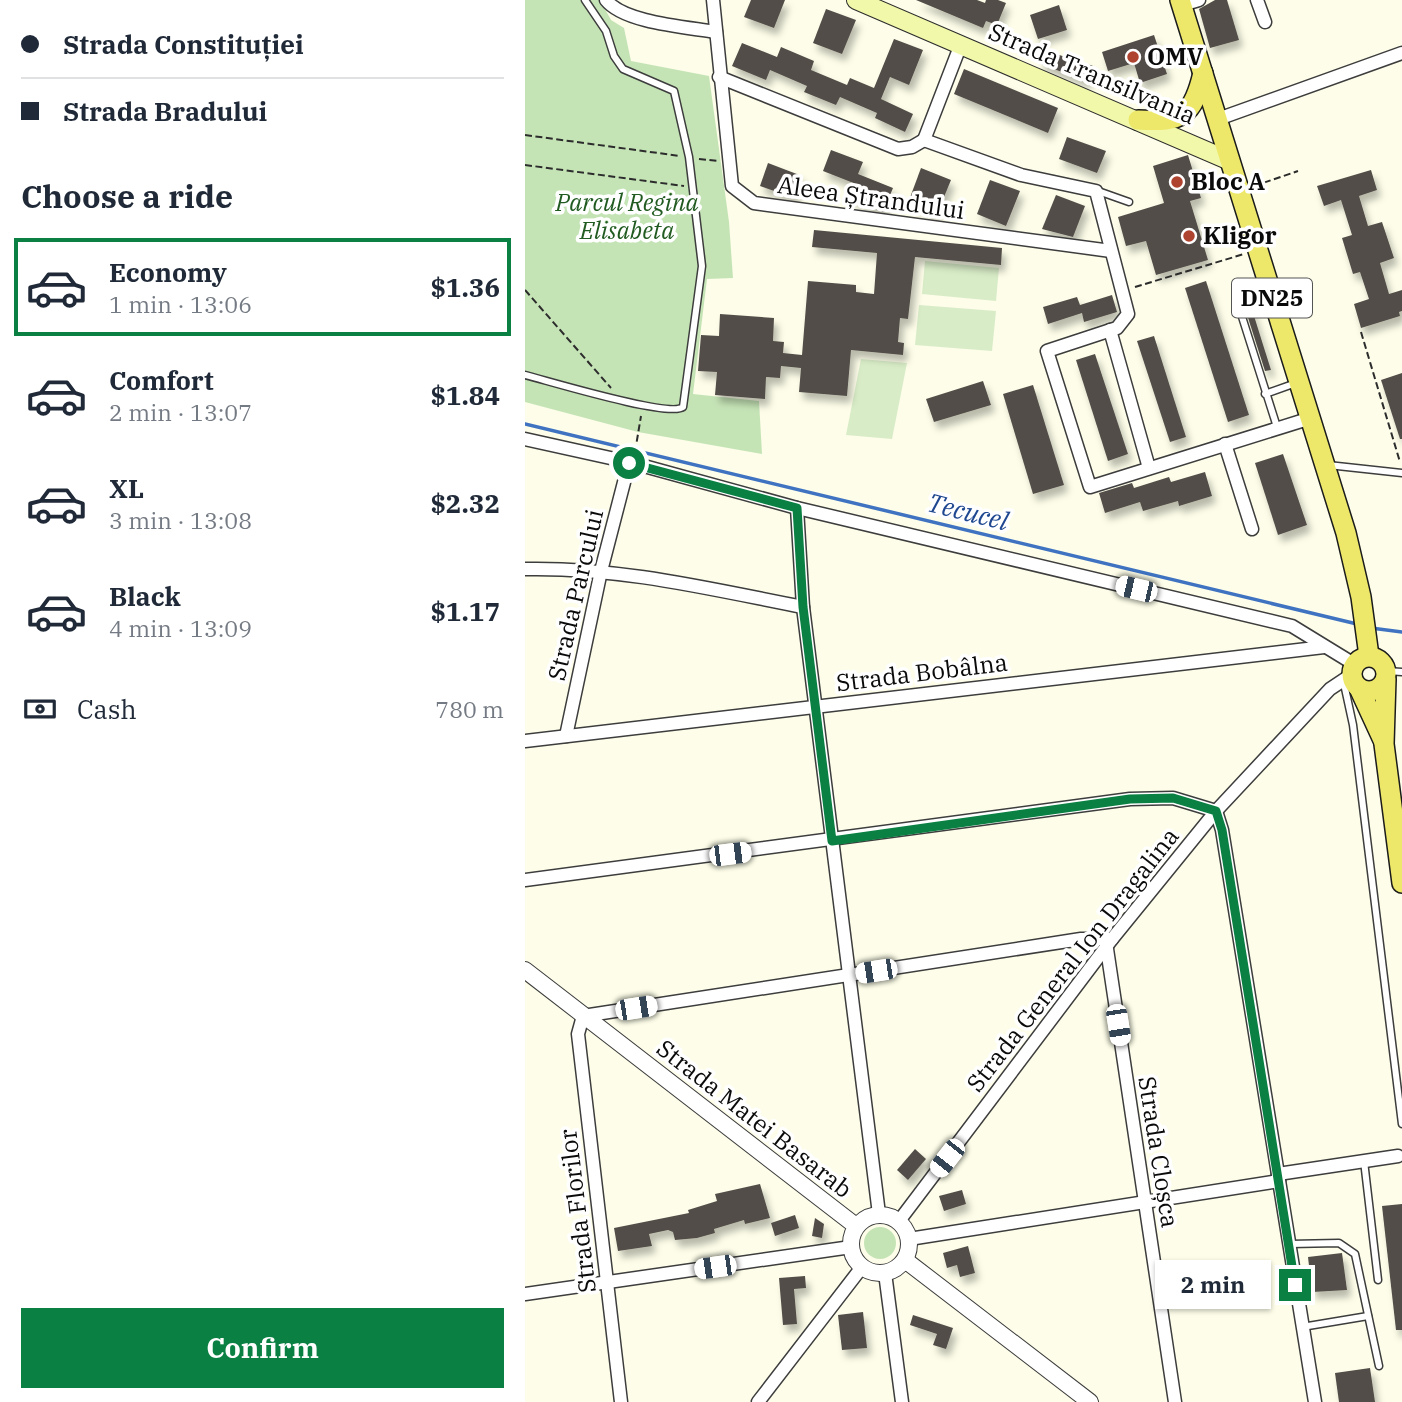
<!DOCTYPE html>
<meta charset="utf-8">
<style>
:root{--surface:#fff;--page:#f2f2f3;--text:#1f2937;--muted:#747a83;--line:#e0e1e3;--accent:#0b8043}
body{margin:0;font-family:"IBM Plex Serif",serif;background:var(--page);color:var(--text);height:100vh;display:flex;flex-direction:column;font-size:26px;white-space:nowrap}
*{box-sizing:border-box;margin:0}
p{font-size:23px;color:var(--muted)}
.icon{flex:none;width:38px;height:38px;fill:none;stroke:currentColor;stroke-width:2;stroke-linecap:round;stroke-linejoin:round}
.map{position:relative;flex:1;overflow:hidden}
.drawer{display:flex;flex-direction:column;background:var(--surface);width:525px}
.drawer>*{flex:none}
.top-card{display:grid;align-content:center;height:154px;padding:0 21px;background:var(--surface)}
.end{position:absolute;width:32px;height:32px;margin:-16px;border:9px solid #0b8043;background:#fff;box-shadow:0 0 0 4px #fff}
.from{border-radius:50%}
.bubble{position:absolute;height:49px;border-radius:0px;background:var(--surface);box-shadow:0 2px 5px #0004;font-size:23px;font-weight:800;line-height:49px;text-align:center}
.car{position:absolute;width:21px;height:42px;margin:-21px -10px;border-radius:9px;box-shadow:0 0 5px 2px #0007;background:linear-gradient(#fff 24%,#345 0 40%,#fff 0 76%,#345 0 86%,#fff 0)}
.top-card b{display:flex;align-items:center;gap:24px;height:66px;font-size:26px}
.top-card b+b{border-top:2px solid var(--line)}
.top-card i{width:18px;height:18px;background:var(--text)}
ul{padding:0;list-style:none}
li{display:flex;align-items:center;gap:21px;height:98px;margin:0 14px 10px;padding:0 7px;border:4px solid transparent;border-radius:0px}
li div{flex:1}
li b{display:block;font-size:26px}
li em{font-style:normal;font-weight:800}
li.active{border-color:var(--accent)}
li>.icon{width:63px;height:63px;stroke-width:1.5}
h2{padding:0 21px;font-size:32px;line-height:84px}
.pay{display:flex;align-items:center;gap:18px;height:77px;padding:0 21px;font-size:26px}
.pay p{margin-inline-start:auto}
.cta{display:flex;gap:14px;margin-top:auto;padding:14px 21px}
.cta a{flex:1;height:80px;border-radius:0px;background:var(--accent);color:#fff;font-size:28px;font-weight:800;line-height:80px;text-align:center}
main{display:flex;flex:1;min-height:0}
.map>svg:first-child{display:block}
</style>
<main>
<section class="drawer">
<div class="top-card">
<b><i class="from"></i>Strada Constituției</b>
<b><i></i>Strada Bradului</b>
</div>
<h2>Choose a ride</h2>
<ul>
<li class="active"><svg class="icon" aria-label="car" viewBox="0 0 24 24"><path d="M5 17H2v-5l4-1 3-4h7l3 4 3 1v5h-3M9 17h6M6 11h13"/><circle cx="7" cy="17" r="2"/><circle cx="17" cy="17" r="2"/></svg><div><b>Economy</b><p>1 min · 13:06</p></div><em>$1.36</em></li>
<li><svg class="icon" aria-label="car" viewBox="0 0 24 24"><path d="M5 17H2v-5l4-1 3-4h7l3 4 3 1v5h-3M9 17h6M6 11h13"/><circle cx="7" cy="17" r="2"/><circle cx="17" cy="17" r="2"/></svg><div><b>Comfort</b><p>2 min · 13:07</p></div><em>$1.84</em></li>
<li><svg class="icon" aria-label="car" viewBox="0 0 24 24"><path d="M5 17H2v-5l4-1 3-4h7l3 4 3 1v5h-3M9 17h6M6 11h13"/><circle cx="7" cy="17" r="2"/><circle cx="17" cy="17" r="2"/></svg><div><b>XL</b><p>3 min · 13:08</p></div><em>$2.32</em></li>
<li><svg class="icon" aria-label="car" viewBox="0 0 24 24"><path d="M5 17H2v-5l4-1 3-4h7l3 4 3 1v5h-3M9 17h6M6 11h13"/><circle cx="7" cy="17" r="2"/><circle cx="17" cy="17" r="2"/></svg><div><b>Black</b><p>4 min · 13:09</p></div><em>$1.17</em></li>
</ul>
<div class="pay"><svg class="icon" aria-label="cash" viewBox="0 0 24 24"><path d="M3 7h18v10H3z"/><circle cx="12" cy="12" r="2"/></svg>Cash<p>780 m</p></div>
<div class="cta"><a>Confirm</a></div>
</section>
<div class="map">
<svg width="877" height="1402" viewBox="0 0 877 1402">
<defs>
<filter id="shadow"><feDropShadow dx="4" dy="7" stdDeviation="3.5" flood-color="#0004"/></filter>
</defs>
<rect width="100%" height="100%" fill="#fdfde9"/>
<g fill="#c5e4b6">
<path d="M 0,0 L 75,0 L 86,20 L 99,28 L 106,61 L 184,76 L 204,222 L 208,278 L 182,279 L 168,394 L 234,401 L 237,454 L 113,432 L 0,402 Z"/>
<circle cx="355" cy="1243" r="16"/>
</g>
<g fill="#d8ecc7">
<path d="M 400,261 L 474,268 L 471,301 L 397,294 Z"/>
<path d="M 394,305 L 471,311 L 467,351 L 390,345 Z"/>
<path d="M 336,359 L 382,363 L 367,439 L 321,435 Z"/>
</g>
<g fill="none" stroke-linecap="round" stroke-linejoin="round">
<g stroke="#3f73c1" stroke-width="3.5">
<path d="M 0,424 L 832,624"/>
<path d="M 846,628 L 877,632"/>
</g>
</g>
<g fill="#524e48" filter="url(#shadow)">
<path d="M 226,0 L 260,0 L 249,28 L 219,17 Z"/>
<path d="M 391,0 L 452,0 L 460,3 L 461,0 L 473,0 L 481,3 L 472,25 L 461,21 L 458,28 Z"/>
<path d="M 690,0 L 702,0 L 714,40 L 685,48 L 674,9 Z"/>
<path d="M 534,5 L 542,30 L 513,39 L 505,15 Z"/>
<path d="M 301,9 L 331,20 L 317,54 L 288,43 Z"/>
<path d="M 629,35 L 642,74 L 615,83 L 609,63 L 583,71 L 577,52 Z"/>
<path d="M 369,39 L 398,50 L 384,85 L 365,77 L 356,99 L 388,114 L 380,132 L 350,118 L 352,113 L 315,97 L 311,105 L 279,92 L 282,86 L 245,70 L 241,80 L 207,66 L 217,43 L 252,57 L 256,47 L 289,61 L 286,70 L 322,85 L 325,78 L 349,88 Z"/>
<path d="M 519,50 L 568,66 L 562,82 L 514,63 Z"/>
<path d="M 439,69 L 533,108 L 523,133 L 429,94 Z"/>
<path d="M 542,137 L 581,151 L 572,173 L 534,159 Z"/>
<path d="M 306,150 L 338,162 L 333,174 L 368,188 L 358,212 L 325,198 L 331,184 L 298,171 Z"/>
<path d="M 663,155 L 676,198 L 665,201 L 683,260 L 631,275 L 621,241 L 601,246 L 593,217 L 639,203 L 628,166 Z"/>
<path d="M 243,163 L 277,176 L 269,198 L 235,186 Z"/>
<path d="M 396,168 L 426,180 L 412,214 L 383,203 Z"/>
<path d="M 846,170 L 852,190 L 834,196 L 843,226 L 857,222 L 869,258 L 855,263 L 864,294 L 877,290 L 877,311 L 874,312 L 875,316 L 836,328 L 829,304 L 844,299 L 835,272 L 828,274 L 817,238 L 827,235 L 816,200 L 799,206 L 792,186 Z"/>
<path d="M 465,180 L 495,191 L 481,226 L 452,214 Z"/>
<path d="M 531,195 L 560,206 L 548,237 L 517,229 Z"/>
<path d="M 289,230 L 477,248 L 476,265 L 390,257 L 383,319 L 375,318 L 373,342 L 379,343 L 378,355 L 326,350 L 322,396 L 274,392 L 276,368 L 256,366 L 255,378 L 241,377 L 240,399 L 190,395 L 192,372 L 173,371 L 176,335 L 194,336 L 195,314 L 249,318 L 248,341 L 259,342 L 258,353 L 277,355 L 283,281 L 331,285 L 331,292 L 349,294 L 352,253 L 287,247 Z"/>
<path d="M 681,281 L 724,415 L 703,422 L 660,288 Z"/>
<path d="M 587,295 L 592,312 L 559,322 L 557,313 L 523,324 L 518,307 L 552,297 L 555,305 Z"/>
<path d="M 724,300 L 746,370 L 740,371 L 718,302 Z"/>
<path d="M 629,336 L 661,437 L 645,442 L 612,341 Z"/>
<path d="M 570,354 L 603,454 L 583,461 L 551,360 Z"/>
<path d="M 877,373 L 877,439 L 875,439 L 856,380 Z"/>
<path d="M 458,381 L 466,405 L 409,422 L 401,399 Z"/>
<path d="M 508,385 L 539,485 L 508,494 L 478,394 Z"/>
<path d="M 758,454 L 782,525 L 753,535 L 730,463 Z"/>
<path d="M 680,472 L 687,496 L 654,506 L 653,501 L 618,511 L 615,502 L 580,513 L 574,493 L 607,483 L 609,488 L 644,477 L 646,482 Z"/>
<path d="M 390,1149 L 401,1159 L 383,1180 L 372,1170 Z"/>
<path d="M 235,1184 L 245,1218 L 220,1224 L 219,1220 L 189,1229 L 190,1233 L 172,1238 L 150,1240 L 148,1232 L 143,1230 L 124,1234 L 127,1246 L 93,1251 L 89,1228 L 164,1213 L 163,1210 L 192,1201 L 190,1194 Z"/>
<path d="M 437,1190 L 441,1204 L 419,1211 L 414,1196 Z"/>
<path d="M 877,1204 L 877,1330 L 871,1330 L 857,1206 Z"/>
<path d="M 270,1215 L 274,1228 L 250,1236 L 246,1223 Z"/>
<path d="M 290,1218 L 299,1224 L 297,1238 L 287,1236 Z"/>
<path d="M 443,1246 L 450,1273 L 435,1277 L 432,1265 L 422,1268 L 418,1253 Z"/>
<path d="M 817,1253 L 822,1290 L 787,1292 L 783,1257 Z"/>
<path d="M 280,1276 L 281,1288 L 269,1289 L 272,1324 L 258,1325 L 254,1278 Z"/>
<path d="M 338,1312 L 342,1348 L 317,1350 L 313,1315 Z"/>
<path d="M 388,1315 L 428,1328 L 421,1349 L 408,1345 L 412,1334 L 385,1325 Z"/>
<path d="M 845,1368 L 850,1402 L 814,1402 L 810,1373 Z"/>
</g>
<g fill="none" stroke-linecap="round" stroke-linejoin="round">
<defs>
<g id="service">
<path d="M 573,191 L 604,202"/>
<path d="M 741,283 L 722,289 L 712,301 L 752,427"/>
<path d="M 0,375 C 24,381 145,418 158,407 L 177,266 L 164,157 L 149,91 L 98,69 L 89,56 L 81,31 L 60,0"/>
<path d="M 740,394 L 771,383"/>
<path d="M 803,465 L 877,473"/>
<path d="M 862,671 L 877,672"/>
<path d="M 818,679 L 828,725 L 877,1124"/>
<path d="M 839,1161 L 853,1280"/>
<path d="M 765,1244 L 814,1243 L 830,1254 L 854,1366"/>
<path d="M 777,1327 L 843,1316"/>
</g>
<g id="minor">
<path d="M 81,0 C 99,23 162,27 191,32"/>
<path d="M 188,0 L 207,186 L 229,203 L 586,251"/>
<path d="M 732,0 L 740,22"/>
<path d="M 657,5 L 674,0"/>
<path d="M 194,77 L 373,149 L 387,147 L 399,140"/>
<path d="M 693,119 L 877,53"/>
<path d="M 399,140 L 496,175 L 571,191 L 603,314 L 592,328 L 522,351 L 565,487 L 786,418"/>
<path d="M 399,140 L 436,44"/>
<path d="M 585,330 L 624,468"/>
<path d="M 0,439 L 108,463 L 272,508 L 767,626 L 829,664"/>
<path d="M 700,444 L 727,529"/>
<path d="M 272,508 L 278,607 L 354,1214"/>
<path d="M 0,569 C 95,567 185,589 278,607"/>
<path d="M 41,736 L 76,571 L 104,463"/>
<path d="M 0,741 L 799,647"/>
<path d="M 0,880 L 605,799 L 648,798 L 691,811 L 697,830 L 790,1402"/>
<path d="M 582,949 L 650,1402"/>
<path d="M 753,1174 L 873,1156"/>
<path d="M 374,1221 L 587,939 L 691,811 L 805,689 L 826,675"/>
<path d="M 384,1239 L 754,1181"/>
<path d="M 360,1273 L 377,1402"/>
<path d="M 0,1294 L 326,1247"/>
<path d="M 96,1402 L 53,1034 L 58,1016 L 556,939 L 587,939"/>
<path d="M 233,1402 L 337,1267"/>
</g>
<g id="tertiary">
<path d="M 0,970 L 331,1226"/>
<circle cx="355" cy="1244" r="29"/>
<path d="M 380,1260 L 565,1402"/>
</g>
<path id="secondary" d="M 331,0 L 705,161"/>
<g id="primary">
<path d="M 655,0 L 821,533 L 836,597 L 844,656"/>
<path d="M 613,120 C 657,123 668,116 678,73"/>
<circle cx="844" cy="674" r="17"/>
<path d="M 861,679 L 859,744 L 877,883"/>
<path d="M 834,688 L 858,740"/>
</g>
</defs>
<use href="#service" stroke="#3d3d3d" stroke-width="9"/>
<use href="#minor" stroke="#3d3d3d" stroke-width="15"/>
<use href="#tertiary" stroke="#3d3d3d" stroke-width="18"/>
<use href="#secondary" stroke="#2c2c2c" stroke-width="20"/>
<use href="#primary" stroke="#1b1b1b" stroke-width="22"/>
<g stroke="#2c2c2c" stroke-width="2" stroke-dasharray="7 3.5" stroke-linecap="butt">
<path d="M 0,135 L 155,156"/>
<path d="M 174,159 L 193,161"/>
<path d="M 0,165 L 159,186"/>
<path d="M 729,186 L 773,171"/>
<path d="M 610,287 L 719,254"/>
<path d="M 0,290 L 86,388"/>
<path d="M 836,332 L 875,462"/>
<path d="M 110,452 L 116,416"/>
</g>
<use href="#service" stroke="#fff" stroke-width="6"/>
<use href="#minor" stroke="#fff" stroke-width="12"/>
<use href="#tertiary" stroke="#fff" stroke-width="16"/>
<use href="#secondary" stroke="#f1f8a9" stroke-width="18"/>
<use href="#primary" stroke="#ede869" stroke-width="19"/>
</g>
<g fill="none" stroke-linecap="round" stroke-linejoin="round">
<path stroke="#0b8043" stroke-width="9" d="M 104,463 L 272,508 L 278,607 L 307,841 L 605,799 L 648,798 L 691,811 L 697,830 L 770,1285"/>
</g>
<g fill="#ae432f" stroke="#fff" stroke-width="2.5">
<circle cx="608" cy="57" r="7"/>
<circle cx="652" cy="182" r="7"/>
<circle cx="664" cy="236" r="7"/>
</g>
<g text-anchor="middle" stroke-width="7" stroke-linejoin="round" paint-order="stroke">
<rect fill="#fff" stroke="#545454" stroke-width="2" x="707" y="278.5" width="80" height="39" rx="5"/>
<g font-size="23" font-weight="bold" fill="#0a0a0a">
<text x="747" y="306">DN25</text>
</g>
<g font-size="24" font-weight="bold" fill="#0a0a0a" stroke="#fff" text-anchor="start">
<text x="622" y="65">OMV</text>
<text x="666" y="190">Bloc A</text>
<text x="678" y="244">Kligor</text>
</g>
<g font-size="24" fill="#0a0a0a" stroke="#fff">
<text transform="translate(567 74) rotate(23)" y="8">Strada Transilvania</text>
<text transform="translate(346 198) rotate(8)" y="8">Aleea Ștrandului</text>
<text transform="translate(51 595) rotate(-77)" y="8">Strada Parcului</text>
<text transform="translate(397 673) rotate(-7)" y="8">Strada Bobâlna</text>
<text transform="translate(548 960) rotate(-52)" y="8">Strada General Ion Dragalina</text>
<text transform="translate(229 1119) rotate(38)" y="8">Strada Matei Basarab</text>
<text transform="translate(633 1152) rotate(81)" y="8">Strada Cloșca</text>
<text transform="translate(53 1211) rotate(-97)" y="8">Strada Florilor</text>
</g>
<g font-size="24" font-style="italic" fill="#215b21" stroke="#fff">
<text x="102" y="211">Parcul Regina<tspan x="102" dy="28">Elisabeta</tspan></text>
</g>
<g font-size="26" font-style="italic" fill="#1f4890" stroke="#fff">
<text transform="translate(443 512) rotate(14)" y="9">Tecucel</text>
</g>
</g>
</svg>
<i class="end from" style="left:104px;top:463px"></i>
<i class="end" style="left:770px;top:1285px"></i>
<div class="bubble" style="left:630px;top:1260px;width:116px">2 min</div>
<i class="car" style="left:611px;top:589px;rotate:283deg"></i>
<i class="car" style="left:205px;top:854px;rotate:83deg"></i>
<i class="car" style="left:351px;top:971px;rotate:261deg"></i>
<i class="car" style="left:111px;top:1008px;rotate:81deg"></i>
<i class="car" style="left:593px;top:1025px;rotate:171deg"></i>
<i class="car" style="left:422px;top:1158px;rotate:218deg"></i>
<i class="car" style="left:190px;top:1267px;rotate:262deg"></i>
</div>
</main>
